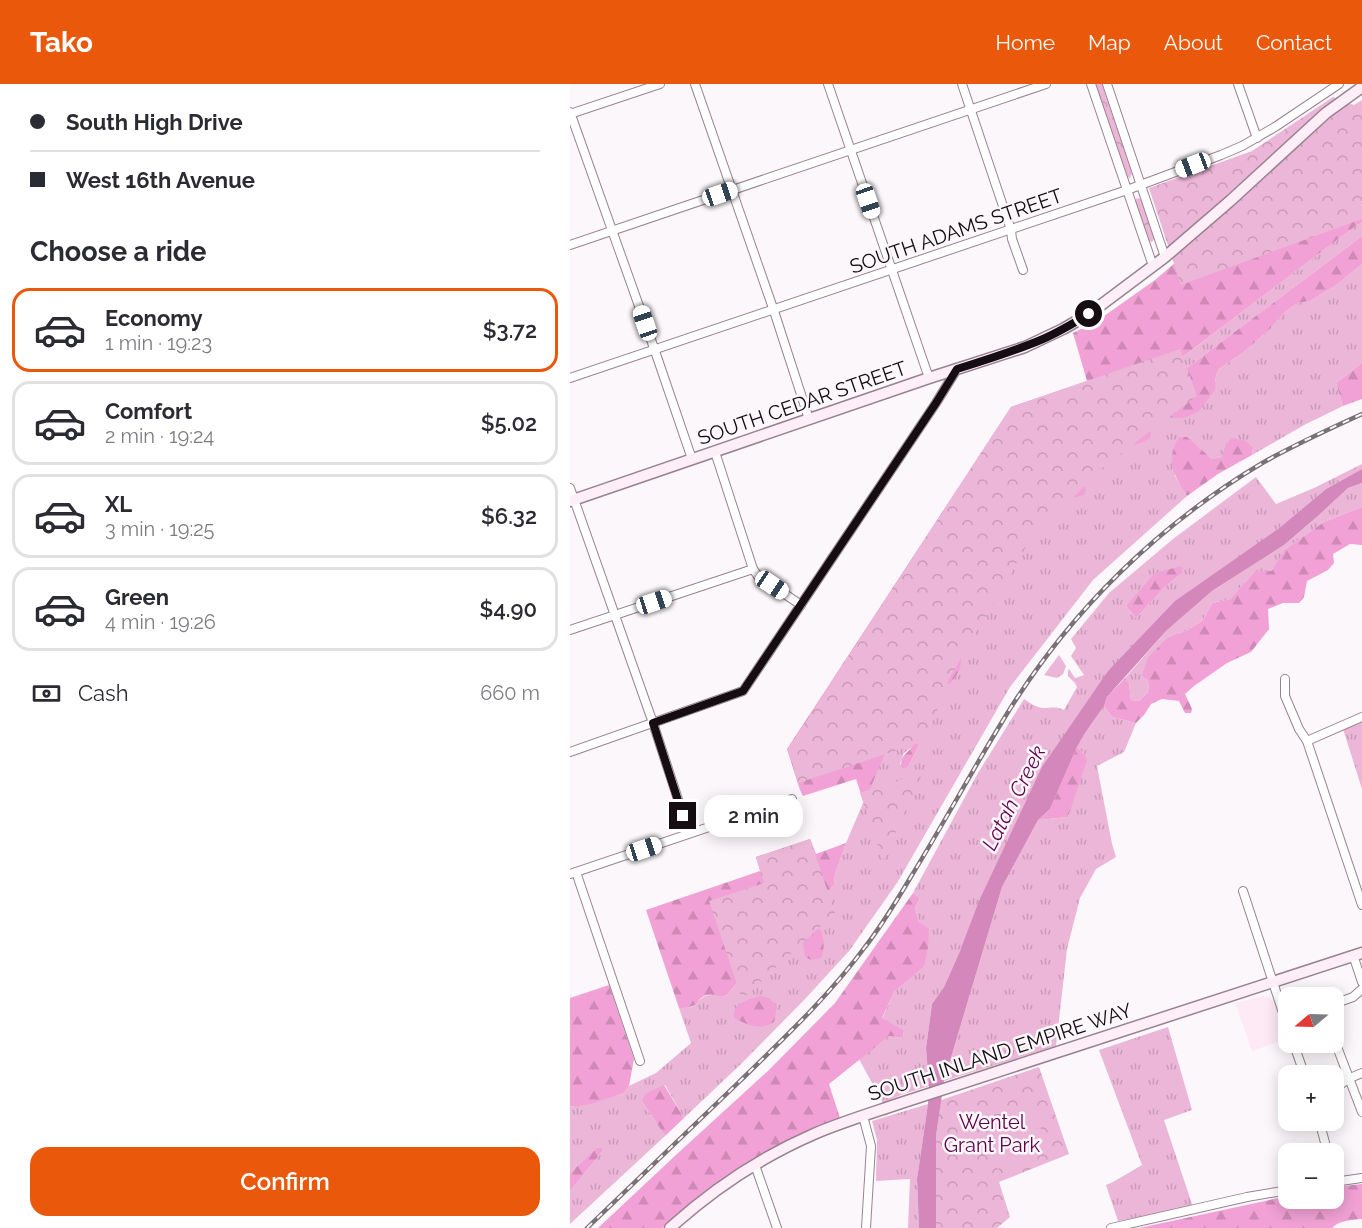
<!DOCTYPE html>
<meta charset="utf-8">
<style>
:root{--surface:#fff;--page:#f7f7f7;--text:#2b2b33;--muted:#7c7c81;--line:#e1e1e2;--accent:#ea580c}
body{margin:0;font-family:Raleway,sans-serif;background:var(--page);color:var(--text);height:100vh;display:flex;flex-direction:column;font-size:22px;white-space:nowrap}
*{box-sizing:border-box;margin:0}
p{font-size:20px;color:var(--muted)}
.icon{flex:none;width:33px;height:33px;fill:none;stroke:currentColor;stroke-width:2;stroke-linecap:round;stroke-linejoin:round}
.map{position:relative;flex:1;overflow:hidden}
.details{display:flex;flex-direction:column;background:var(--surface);width:570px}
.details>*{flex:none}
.top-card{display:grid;align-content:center;height:132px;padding:0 30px;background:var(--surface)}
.needle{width:39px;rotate:251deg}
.fabs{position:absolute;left:708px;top:903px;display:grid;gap:12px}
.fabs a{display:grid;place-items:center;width:66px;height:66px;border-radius:12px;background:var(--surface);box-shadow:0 3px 15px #0003;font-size:30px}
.end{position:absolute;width:27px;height:27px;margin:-14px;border:8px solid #150d12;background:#fff;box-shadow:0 0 0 3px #fff}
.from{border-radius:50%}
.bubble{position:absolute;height:42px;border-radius:18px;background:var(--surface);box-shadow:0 3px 15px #0003;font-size:20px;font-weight:600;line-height:42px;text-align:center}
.car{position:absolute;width:18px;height:36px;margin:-18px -9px;border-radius:8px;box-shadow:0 0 4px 2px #0007;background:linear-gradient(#fff 24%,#345 0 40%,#fff 0 76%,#345 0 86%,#fff 0)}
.top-card b{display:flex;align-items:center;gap:21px;height:57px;font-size:22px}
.top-card b+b{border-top:2px solid var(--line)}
.top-card i{width:15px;height:15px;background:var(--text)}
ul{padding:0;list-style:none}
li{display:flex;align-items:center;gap:18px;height:84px;margin:0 12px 9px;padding:0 18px;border:3px solid var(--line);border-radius:18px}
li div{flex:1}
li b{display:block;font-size:22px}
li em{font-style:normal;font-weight:600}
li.active{border-color:var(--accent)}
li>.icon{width:54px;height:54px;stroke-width:1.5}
h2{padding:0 30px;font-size:27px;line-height:72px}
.pay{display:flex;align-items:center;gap:15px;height:66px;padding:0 30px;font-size:22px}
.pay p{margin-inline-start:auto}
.cta{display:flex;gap:12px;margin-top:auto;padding:12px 30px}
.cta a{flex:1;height:69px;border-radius:18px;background:var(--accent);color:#fff;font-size:24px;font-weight:600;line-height:69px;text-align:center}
header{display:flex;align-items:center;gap:36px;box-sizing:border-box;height:84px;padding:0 30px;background:var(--accent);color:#fff}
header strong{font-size:28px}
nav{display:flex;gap:33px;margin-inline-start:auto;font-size:21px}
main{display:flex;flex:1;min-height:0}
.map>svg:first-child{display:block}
</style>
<header>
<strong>Tako</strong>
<nav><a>Home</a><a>Map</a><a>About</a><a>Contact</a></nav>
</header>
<main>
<section class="details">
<div class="top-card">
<b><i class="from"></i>South High Drive</b>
<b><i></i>West 16th Avenue</b>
</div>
<h2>Choose a ride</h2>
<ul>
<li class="active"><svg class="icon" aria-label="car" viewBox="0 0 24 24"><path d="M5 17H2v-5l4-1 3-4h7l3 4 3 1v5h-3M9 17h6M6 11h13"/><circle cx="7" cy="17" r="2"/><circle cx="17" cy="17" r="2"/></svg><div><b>Economy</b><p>1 min · 19:23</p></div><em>$3.72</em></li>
<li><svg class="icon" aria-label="car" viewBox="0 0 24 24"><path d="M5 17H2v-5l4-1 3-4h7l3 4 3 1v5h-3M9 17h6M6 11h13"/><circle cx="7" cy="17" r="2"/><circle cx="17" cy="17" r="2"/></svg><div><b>Comfort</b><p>2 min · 19:24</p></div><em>$5.02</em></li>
<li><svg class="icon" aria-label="car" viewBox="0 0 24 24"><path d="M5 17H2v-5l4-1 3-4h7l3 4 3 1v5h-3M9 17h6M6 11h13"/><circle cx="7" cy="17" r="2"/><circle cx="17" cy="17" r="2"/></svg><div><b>XL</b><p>3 min · 19:25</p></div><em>$6.32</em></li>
<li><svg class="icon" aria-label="car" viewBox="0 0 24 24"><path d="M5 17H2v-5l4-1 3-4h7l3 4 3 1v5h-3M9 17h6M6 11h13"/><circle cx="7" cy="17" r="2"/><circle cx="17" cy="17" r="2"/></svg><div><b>Green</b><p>4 min · 19:26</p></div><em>$4.90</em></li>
</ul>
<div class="pay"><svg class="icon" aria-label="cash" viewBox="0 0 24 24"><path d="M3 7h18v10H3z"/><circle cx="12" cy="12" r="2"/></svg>Cash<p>660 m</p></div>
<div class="cta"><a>Confirm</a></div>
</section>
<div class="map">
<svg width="792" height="1144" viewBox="0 0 792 1144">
<defs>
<pattern id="grass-tufts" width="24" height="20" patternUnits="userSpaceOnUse" patternTransform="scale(1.5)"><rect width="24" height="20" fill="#ebb6d7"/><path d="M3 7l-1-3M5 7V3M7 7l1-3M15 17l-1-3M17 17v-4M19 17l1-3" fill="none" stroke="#c99bb8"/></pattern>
<pattern id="forest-firs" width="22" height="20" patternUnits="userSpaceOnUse" patternTransform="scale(1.5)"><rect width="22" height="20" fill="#f1a1d5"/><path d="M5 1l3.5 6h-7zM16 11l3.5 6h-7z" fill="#ce89b6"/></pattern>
<pattern id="park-crowns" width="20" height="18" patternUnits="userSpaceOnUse" patternTransform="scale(1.5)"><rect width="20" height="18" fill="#ebb6d7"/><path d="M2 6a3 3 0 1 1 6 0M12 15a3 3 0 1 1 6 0" fill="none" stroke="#c99bb8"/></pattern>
</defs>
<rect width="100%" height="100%" fill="#fcf7fa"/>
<path fill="#fdeaf5" d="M 693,912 L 700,914 L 705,920 L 717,955 L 682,967 L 665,919 Z"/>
<g fill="url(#grass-tufts)" fill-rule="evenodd">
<path d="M 792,139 L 792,152 L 533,347 L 514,399 L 575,334 L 646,297 L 646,291 L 649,285 L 675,267 L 700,245 L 716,227 L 728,219 L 740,217 L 768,200 L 792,180 L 792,279 L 766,299 L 773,322 L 736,340 L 682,371 L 683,364 L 655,361 L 653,375 L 642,375 L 617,354 L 605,392 L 617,412 L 523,496 L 440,603 L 327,799 L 279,867 L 235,915 L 172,979 L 114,1034 L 95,1001 L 72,1017 L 95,1052 L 0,1140 L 0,1107 L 32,1068 L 26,1064 L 0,1089 L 0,1022 L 5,1023 L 54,1009 L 59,1002 L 86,989 L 121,959 L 109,924 L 122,923 C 131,913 138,908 151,913 L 157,911 L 165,901 L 177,892 L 264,801 L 265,790 L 276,759 L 422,417 L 787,141 ZM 393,556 L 358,636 L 345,669 L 338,683 L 330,680 L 334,669 L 342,663 L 347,648 Z"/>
<path d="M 792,380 L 792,385 L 756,405 L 538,587 L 390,867 L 374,903 L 362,920 L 356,964 L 359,1002 L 331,1011 L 313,1019 L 289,975 L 319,952 L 333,954 L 334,946 L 312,935 L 324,908 L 354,881 L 349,838 L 345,824 L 350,814 L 343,809 L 408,689 L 454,615 C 460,619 465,623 473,624 C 482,624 486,622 494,626 L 507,603 L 505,599 L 498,592 L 498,587 L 499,585 L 505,594 L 514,591 L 501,572 L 506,564 L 501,555 L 539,509 L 603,455 L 686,393 L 706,420 L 744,404 ZM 612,489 L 596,502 L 566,534 L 556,522 Z"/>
<path d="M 792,399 L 792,423 L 754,438 L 714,466 L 703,487 L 685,487 L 660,515 L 642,519 L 633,536 L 618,546 L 598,553 L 578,596 L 579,607 L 569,617 L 561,616 L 559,599 L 555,594 L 596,547 L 642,507 L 714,461 L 749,431 L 778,404 Z"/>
<path d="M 489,571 L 496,582 L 493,590 L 487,594 L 474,591 Z"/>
<path d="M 534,622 L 542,633 L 566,639 L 554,668 L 527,682 L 542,760 L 546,773 L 526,785 L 510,814 L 497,865 L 486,962 L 374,997 L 432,803 L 468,736 L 498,733 L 515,671 L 507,663 L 515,649 Z"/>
<path d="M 792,639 L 792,705 L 773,645 Z"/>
<path d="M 598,943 L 622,1026 L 594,1036 L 623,1123 L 548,1137 L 536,1101 L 543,1098 L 572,1081 L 529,966 Z"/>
<path d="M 358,1020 L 347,1095 L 349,1144 L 338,1144 L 340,1095 L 306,1097 L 307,1056 L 302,1037 Z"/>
</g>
<g fill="url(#forest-firs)">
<path d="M 792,18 L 792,139 L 787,141 L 422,417 L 294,719 L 286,695 L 233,712 L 230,706 L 217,665 L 441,323 L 517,297 L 503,249 L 527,237 L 585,196 Z"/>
<path d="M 792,152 L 792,180 L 768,200 L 740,217 L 728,219 L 716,227 L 700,245 L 675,267 L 649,285 L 646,291 L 645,306 L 629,327 L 615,334 L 589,333 L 575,334 L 581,349 L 580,354 L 571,359 L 559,361 L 549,367 L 514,399 L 516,406 L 514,411 L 497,415 L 533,347 Z"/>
<path d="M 792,279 L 792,315 L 773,322 L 766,299 Z"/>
<path d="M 609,353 L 617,353 L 642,375 L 652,374 L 655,361 L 662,354 L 676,357 L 683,364 L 682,371 L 648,390 L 617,412 C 604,391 595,376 609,353 Z"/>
<path d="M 792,423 L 792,461 L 780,460 L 763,470 L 764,479 L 758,486 L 737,497 L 734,513 L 729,519 L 713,519 L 698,525 L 699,545 L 681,568 L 657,579 L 624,602 L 615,610 L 622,625 L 621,629 L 615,629 L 609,617 L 592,615 L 581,620 L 574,631 L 566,639 L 542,633 L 534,622 L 537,613 L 555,594 L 559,599 L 561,616 L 569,617 L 579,607 L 578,596 L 572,591 L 578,574 L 598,553 L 618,546 L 633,536 L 642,519 L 660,515 L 685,487 L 702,487 L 714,466 L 754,438 Z"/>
<path d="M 612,482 L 612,489 L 596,502 L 566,534 L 556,522 L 585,489 Z"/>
<path d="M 393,556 L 390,585 L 381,599 L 373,601 L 345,669 L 338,683 L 333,684 L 331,683 C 331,672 334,672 341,664 C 344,660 345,653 347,648 Z"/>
<path d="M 507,663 L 515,671 L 517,676 L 498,733 L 468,736 L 480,725 Z"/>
<path d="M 240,755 L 246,770 L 276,759 L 265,790 L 264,801 L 177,892 L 165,901 L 157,911 L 151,913 C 144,911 137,909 131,914 C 128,916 128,919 124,921 C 120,924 114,924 109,924 L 76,826 L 190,787 L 186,773 Z"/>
<path d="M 343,809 L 350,814 L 345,824 L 349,838 L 359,845 L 358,863 L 354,882 L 324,908 L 312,934 L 334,946 L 333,954 L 319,952 L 259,1000 L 270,1034 C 204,1059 145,1096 92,1144 L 28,1144 L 107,1070 L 199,986 L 265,919 Z"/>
<path d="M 244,842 L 251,846 C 254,856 255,864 251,874 L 241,876 L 235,873 L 232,852 Z"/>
<path d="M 39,901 L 64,975 L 59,1002 L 54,1009 L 20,1020 L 5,1023 L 0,1022 L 0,914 Z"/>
<path d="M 191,912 L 199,914 L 207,922 L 204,938 C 188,947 179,941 164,934 C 163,919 178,915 191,912 Z"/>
<path d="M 94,1001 L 114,1034 L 95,1052 L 72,1017 L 75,1010 Z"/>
<path d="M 26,1064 L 32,1064 L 32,1068 L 0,1107 L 0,1089 Z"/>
<path d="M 792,1100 L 792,1135 C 781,1136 770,1136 762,1144 L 569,1144 L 718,1112 L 718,1114 L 764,1114 L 764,1103 Z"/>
</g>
<g fill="url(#park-crowns)">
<path d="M 525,0 L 532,0 L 562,89 L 560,94 L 556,92 Z"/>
<path d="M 763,13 L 784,21 L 792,16 L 792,135 L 611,201 L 579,104 L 682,67 Z"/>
<path d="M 567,114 L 571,115 L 584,155 L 582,158 L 578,157 L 565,117 Z"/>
<path d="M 610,265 L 627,312 L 537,380 L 460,456 L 380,593 L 355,657 L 228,699 L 218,665 L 441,323 Z"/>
<path d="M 353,688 L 313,776 L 290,709 Z"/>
<path d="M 240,755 L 265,829 L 172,915 L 139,817 L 194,799 L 186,773 Z"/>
<path d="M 469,983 L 499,1070 L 429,1098 L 440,1133 L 427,1144 L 366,1144 L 366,1052 L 371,1016 Z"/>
</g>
<path fill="#ebb6d7" d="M 461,1016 L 478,1066 L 476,1068 L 427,1085 C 416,1053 430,1027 461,1016 Z"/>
<path fill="#d487ba" d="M 792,385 L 792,399 L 778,404 L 749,431 L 714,461 L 642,507 L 596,547 L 537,613 L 534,622 L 515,649 L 507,663 L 480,725 L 468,736 L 432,803 L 374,997 L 366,1052 L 366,1144 L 349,1144 L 347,1095 L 358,1020 L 359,1002 L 356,964 L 362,920 L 374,903 L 390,867 L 409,817 L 472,683 L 538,587 L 605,517 L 708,445 L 756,405 Z"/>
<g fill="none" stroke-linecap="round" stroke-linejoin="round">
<defs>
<g id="street">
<path d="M 125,0 L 204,227 L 239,335"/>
<path d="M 258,0 L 359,294"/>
<path d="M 392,0 L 441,146 L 442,155 L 453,186"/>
<path d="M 521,0 L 583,182"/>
<path d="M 537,0 L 595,173"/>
<path d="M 668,0 L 687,54"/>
<path d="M 0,28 L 85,267 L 122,375"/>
<path d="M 0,30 L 90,0"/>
<path d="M 0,161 L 476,0"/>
<path d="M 0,294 L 557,106 L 651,71 L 672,62 L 705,43 L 769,0"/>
<path d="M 145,368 L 183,485 L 188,492 L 231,521"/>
<path d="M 0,404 L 83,639 L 119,749"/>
<path d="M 0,546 L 183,485"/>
<path d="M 715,595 L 715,612 L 729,645 L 737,657 L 792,821"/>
<path d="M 737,657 L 792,633"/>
<path d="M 0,668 L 173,607 L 366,319 L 387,285"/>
<path d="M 6,788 L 70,977"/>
<path d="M 0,790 L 222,715"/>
<path d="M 673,807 L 718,944"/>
<path d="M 783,871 L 792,898"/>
<path d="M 764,920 L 783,913 L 792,905"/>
<path d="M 764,955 L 792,1028"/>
<path d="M 723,958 L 735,992"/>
<path d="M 764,1005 L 780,994 L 792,989"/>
<path d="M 293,1032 L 301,1062 L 296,1144"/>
<path d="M 749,1036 L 758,1070"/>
<path d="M 185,1081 L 207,1144"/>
<path d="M 764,1098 L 792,1094"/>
<path d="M 541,1144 L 677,1113 L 718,1106"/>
</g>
<g id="secondary">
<path d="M 0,417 L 359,294 L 455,263 L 493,245 L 519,230 L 595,173 L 660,117 L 756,29 L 792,3"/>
<path d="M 100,1144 C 143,1105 191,1073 244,1050 C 272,1038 302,1029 331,1019 L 792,869"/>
</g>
</defs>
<use href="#street" stroke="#998390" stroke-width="10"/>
<use href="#secondary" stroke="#998390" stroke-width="13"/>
<use href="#street" stroke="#fff" stroke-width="8"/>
<use href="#secondary" stroke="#fdeef7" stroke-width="10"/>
<defs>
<path id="rail" d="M 17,1144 C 68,1095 119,1046 170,997 C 214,954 258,913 295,863 C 313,840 327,816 342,791 C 374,739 403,685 435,633 C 499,528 589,440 694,378 C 726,360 759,345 792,330"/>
</defs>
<use href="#rail" stroke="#787175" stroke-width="4.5"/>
<use href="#rail" stroke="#fcf7fa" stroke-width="2" stroke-dasharray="7" stroke-linecap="butt"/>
</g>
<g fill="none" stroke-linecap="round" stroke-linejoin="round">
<path stroke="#150d12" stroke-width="8" d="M 113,732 L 83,639 L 173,607 L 366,319 L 387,285 C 416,276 445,267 473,255 C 489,248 504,239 519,230"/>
</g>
<g text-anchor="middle" stroke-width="5" stroke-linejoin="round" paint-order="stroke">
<g font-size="20" fill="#150d12" stroke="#fcf7fa">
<text transform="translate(386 147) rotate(-19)" y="7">SOUTH ADAMS STREET</text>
<text transform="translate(232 319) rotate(-19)" y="7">SOUTH CEDAR STREET</text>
<text transform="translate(430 968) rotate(-18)" y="7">SOUTH INLAND EMPIRE WAY</text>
</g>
<g font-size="20" fill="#5f004a" stroke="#fcf7fa">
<text x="422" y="1045">Wentel<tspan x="422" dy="23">Grant Park</tspan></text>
</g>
<g font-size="21" font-style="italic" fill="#64044e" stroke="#fcf7fa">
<text transform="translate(444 714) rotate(-63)" y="7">Latah Creek</text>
</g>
</g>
</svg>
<div class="fabs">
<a><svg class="needle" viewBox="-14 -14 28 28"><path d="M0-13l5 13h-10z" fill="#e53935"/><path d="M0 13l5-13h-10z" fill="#7c7c81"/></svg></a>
<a>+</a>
<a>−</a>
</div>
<i class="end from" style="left:519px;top:230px"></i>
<i class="end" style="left:113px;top:732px"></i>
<div class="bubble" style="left:134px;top:711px;width:99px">2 min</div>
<i class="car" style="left:623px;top:81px;rotate:249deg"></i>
<i class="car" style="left:150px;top:110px;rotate:71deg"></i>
<i class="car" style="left:298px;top:117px;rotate:161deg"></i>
<i class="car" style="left:75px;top:239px;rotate:341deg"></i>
<i class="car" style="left:202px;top:501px;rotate:124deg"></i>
<i class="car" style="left:84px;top:518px;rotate:72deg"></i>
<i class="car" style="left:74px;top:765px;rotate:72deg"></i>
</div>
</main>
